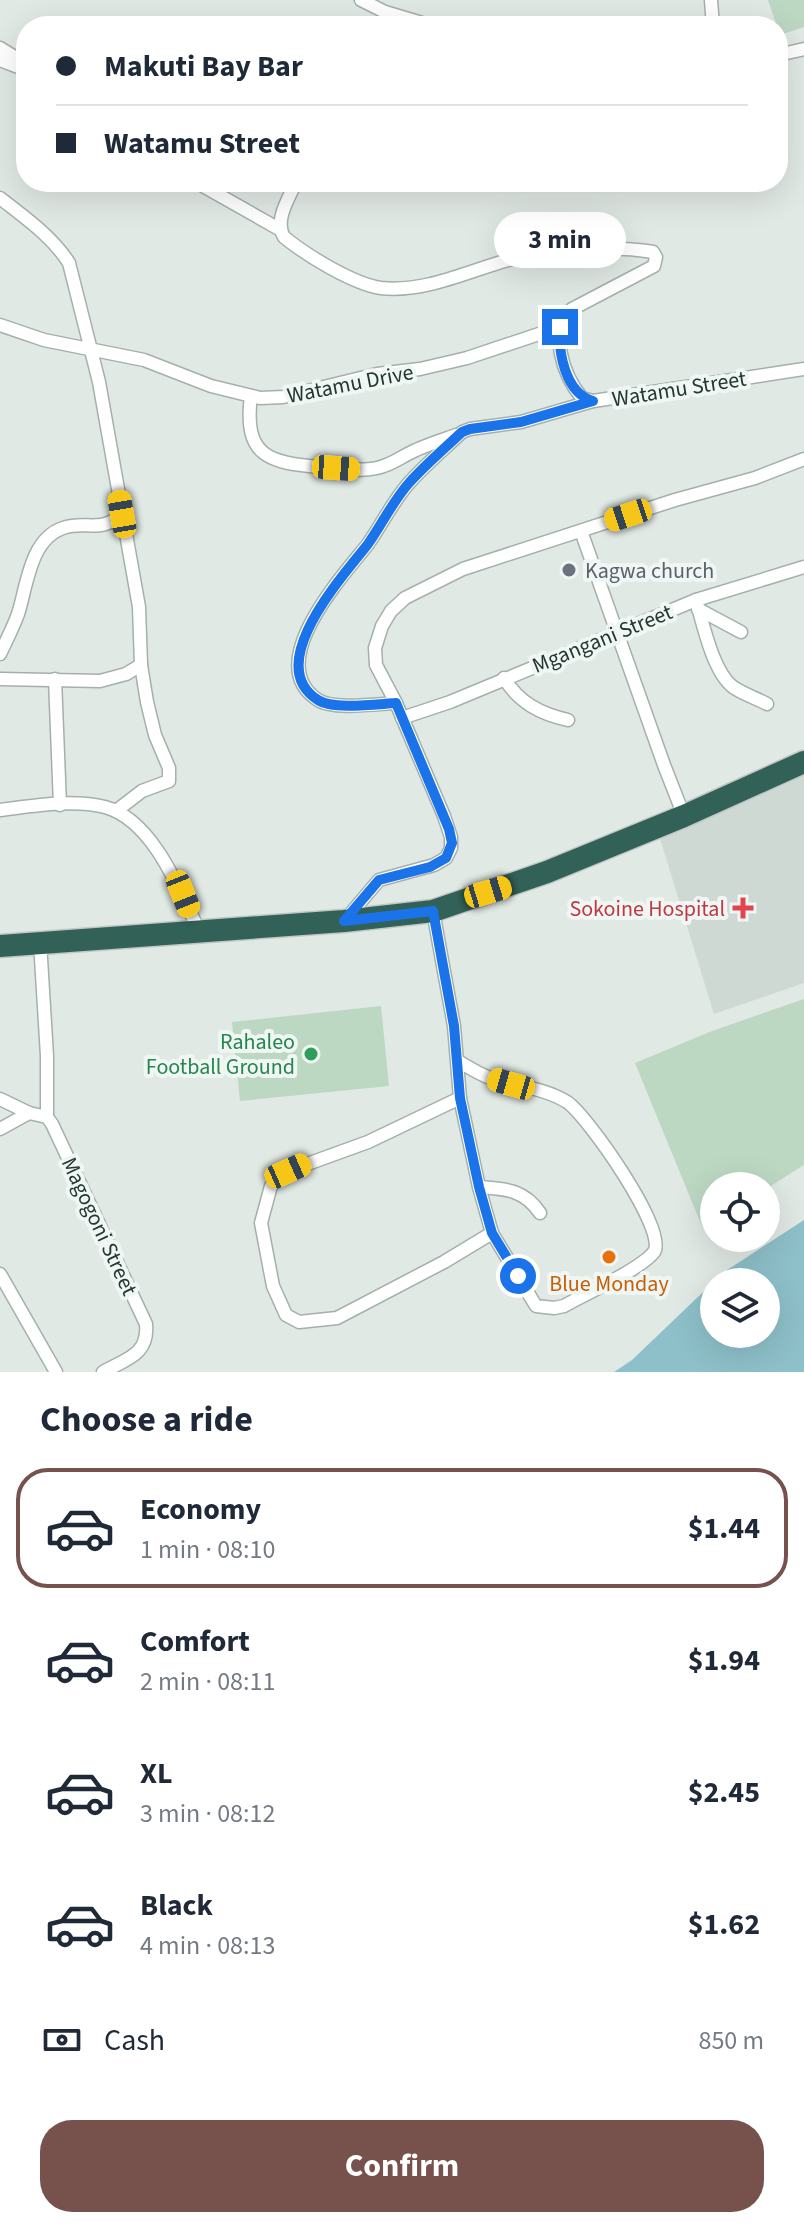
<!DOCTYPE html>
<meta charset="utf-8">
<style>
:root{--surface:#fff;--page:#f6f6f7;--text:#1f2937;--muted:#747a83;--line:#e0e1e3;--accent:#77524c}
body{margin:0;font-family:"Source Sans 3",sans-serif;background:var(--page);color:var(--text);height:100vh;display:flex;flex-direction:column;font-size:30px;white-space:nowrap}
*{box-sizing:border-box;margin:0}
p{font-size:26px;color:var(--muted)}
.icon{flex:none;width:44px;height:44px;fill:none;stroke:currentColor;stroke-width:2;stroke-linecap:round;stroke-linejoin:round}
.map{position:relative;height:1372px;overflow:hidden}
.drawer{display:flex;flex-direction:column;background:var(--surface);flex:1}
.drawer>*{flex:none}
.banner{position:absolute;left:16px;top:16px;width:772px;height:176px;border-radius:32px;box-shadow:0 8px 32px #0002;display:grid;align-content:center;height:176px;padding:0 40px;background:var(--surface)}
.buttons{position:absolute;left:700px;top:1172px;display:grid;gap:16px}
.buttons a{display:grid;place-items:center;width:80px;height:80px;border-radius:50%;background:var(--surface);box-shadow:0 8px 32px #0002;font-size:40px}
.end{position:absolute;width:36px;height:36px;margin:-18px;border:10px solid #1a73e8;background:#fff;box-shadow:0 0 0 4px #fff}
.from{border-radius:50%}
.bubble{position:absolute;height:56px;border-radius:28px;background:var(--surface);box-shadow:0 8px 32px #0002;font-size:26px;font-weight:700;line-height:56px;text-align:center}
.car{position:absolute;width:24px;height:48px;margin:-24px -12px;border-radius:10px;box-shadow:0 0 6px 2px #0007;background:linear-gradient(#f5c518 24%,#345 0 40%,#f5c518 0 76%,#345 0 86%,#f5c518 0)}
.banner b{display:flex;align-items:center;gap:28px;height:76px;font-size:30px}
.banner b+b{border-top:2px solid var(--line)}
.banner i{width:20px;height:20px;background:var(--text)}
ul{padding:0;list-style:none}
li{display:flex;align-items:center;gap:24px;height:120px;margin:0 16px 12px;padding:0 24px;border:4px solid transparent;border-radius:32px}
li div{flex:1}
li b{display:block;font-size:30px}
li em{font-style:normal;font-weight:700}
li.active{border-color:var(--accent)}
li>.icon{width:72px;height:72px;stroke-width:1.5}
h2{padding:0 40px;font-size:36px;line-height:96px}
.pay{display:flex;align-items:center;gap:20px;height:88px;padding:0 40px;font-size:30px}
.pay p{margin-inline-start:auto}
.cta{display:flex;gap:16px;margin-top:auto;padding:16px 40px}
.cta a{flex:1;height:92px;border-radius:32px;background:var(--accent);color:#fff;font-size:32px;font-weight:700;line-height:92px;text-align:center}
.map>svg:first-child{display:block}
</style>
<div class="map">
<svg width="804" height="1372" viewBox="0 0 804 1372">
<rect width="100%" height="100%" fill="#e1e9e5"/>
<path fill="#cfd9d4" d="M 804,773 L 804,983 L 714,1014 L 658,832 Z"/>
<g fill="#bcd8c3">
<path d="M 768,0 L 804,0 L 804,27 L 780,35 Z"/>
<path d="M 804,999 L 804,1165 L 766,1189 L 766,1186 L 714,1186 L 714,1222 L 703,1229 L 635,1063 L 712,1031 Z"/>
<path d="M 381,1006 L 389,1086 L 240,1101 L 232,1022 Z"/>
</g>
<path fill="#8ec0c9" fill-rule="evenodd" d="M 804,1220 L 804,1372 L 614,1372 L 632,1360 L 724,1272 ZM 714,1282 L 766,1282 L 766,1334 L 714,1334 Z"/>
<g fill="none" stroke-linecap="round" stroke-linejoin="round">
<defs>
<g id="street">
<path d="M 361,0 L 385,12 L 432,26"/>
<path d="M 711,0 L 713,26"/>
<path d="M 0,48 L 26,64"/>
<path d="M 778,55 L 804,49"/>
<path d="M 0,60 L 26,70"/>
<path d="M 196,182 L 279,229"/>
<path d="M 296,182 C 289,198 274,220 284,237 C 306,255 353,284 381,288 C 426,293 470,270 512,259 C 551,249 613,245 653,252 L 656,257 L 654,266 L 572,309 C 548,332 563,375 582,398 L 593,401 L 804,369"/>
<path d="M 0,198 C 24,217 52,236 69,263 L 99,382 L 139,607 L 141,665 L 147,702 L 155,735 L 169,768 L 169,781 L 142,791 L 116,811"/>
<path d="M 0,325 L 44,340 L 144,360 L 211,386 L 260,398 L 283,397 L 377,374 L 420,369 L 467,358 L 560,327"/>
<path d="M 251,396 C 243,457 269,463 322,467 C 340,468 359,472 377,468 C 392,465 402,456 416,450 C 429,444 442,440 456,435"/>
<path d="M 581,531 L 664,765 L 684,816"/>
<path d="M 696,600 C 703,624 713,672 733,687 C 743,694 756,698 767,704"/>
<path d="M 698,609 L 741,632"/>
<path d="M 0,654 C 6,641 13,628 18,614 C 27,586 30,539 63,528 C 86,520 101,534 122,514"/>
<path d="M 504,678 C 519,703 541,714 568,720"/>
<path d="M 0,679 L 100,681 L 126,674 L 141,665"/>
<path d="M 55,679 L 60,805"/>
<path d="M 396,703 C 377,704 333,710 318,700 C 261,663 344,575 368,544 C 382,524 393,501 409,483 C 425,465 444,449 462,432 L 470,429 L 521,422 L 593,401"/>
<path d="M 402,718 L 450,702 L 696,600 L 804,567"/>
<path d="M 0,810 C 33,806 72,799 105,807 C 153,820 180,891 199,931"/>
<path d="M 433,911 L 454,1026 L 460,1098 L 479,1187 L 492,1233 L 536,1306 L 554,1308 L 564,1306 C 585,1294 641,1269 654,1252 C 669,1232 587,1115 567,1102 C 545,1088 515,1086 490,1078 C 479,1074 468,1067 458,1061"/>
<path d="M 346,919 L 379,880 L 434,865 L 446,858 L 451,848 L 451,837 L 444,816 L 396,703 L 376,665 L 375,648 L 382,626 L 391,611 L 405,598 L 463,569 L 675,500 L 755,478 L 804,459"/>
<path d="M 40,942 L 47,1056 L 47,1117"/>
<path d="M 460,1098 L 368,1142 L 288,1171 L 271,1186 L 261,1223 L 273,1286 L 286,1315 L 299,1322 L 337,1318 L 444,1262 L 492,1233"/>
<path d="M 0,1099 L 29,1113"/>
<path d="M 0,1129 L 29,1113 L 47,1117 L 52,1124 L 146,1324 C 149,1355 126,1359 103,1372"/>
<path d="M 479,1187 C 505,1189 524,1189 540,1213"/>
<path d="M 0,1274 L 56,1372"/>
</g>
<path id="highway" d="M 0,946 L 344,921 L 433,911 L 547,872 L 684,816 L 804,762"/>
</defs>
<use href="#street" stroke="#a4b0ac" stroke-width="15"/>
<use href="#highway" stroke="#c1c7c6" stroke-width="25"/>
<use href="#street" stroke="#fff" stroke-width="12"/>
<use href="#highway" stroke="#326157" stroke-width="22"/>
</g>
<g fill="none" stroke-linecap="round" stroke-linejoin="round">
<path stroke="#1a73e8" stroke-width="10" d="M 518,1276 L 492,1233 L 479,1187 L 460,1098 L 454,1026 L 433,911 L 344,921 L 379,880 L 430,867 L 446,858 L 452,843 L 449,829 L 396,703 C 377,704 333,710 318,700 C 261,664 345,574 368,544 C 382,524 393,501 409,483 C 425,465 444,449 462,432 L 470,429 L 521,422 L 593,401 C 565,393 558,352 560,327"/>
</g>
<circle fill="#6b7280" stroke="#f0f6f3" stroke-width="3" cx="569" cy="570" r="8"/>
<path fill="#e0444e" stroke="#f0f6f3" stroke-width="3" d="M739 896h8v8h8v8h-8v8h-8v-8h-8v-8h8z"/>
<circle fill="#2e9e5b" stroke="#f0f6f3" stroke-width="3" cx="311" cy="1054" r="8"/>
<circle fill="#e8710a" stroke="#f0f6f3" stroke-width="3" cx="609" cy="1257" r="8"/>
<g text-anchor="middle" stroke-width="8" stroke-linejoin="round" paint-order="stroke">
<g font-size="22" fill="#233832" stroke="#f0f6f3">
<text transform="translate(350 383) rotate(-11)" y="8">Watamu Drive</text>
<text transform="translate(679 388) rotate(-9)" y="8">Watamu Street</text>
<text transform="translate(602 638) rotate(-22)" y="8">Mgangani Street</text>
<text transform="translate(100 1226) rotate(65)" y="8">Magogoni Street</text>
</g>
<g font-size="22" fill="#5b616d" stroke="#f0f6f3" text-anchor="start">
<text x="585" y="578">Kagwa church</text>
</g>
<g font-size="22" fill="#be3a42" stroke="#f0f6f3" text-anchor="end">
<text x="725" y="916">Sokoine Hospital</text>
</g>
<g font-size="22" fill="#27864d" stroke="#f0f6f3" text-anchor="end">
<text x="295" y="1049">Rahaleo<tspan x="295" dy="25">Football Ground</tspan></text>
</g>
<g font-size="22" fill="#c56008" stroke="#f0f6f3">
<text x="609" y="1291">Blue Monday</text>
</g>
</g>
</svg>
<div class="buttons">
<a><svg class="icon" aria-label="locate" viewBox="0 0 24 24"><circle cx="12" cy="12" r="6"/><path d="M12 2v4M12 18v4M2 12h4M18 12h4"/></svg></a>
<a><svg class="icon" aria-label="layers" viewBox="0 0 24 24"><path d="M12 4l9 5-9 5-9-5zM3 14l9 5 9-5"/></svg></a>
</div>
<i class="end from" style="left:518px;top:1276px"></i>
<i class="end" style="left:560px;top:327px"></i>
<div class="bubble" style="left:494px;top:212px;width:132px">3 min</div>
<i class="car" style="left:336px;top:468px;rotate:94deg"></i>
<i class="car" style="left:122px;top:514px;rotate:350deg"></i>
<i class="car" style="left:628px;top:515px;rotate:252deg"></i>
<i class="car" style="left:488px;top:892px;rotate:73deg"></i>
<i class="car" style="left:183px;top:894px;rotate:158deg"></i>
<i class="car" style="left:511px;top:1084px;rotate:286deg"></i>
<i class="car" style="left:288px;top:1171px;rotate:66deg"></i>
<div class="banner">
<b><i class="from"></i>Makuti Bay Bar</b>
<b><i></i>Watamu Street</b>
</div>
</div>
<section class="drawer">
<h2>Choose a ride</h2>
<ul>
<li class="active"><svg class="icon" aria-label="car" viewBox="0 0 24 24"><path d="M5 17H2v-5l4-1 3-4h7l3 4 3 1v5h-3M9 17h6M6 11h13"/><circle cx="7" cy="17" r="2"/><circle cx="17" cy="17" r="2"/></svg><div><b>Economy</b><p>1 min · 08:10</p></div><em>$1.44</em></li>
<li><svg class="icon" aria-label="car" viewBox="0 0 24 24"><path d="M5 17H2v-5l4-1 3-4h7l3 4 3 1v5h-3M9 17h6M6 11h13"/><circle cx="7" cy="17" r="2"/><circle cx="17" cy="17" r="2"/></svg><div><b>Comfort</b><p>2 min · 08:11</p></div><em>$1.94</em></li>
<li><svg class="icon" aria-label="car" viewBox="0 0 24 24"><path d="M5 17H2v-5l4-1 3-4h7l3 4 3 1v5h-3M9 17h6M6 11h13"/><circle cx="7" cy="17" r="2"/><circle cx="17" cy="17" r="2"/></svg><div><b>XL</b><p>3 min · 08:12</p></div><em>$2.45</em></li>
<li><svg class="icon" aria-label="car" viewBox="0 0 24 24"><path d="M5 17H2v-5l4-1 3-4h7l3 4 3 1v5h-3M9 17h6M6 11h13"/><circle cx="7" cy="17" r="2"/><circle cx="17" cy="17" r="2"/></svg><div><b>Black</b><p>4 min · 08:13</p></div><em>$1.62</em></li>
</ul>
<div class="pay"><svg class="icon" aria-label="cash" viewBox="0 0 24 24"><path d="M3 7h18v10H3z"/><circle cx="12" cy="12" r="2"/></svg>Cash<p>850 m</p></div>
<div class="cta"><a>Confirm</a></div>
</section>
